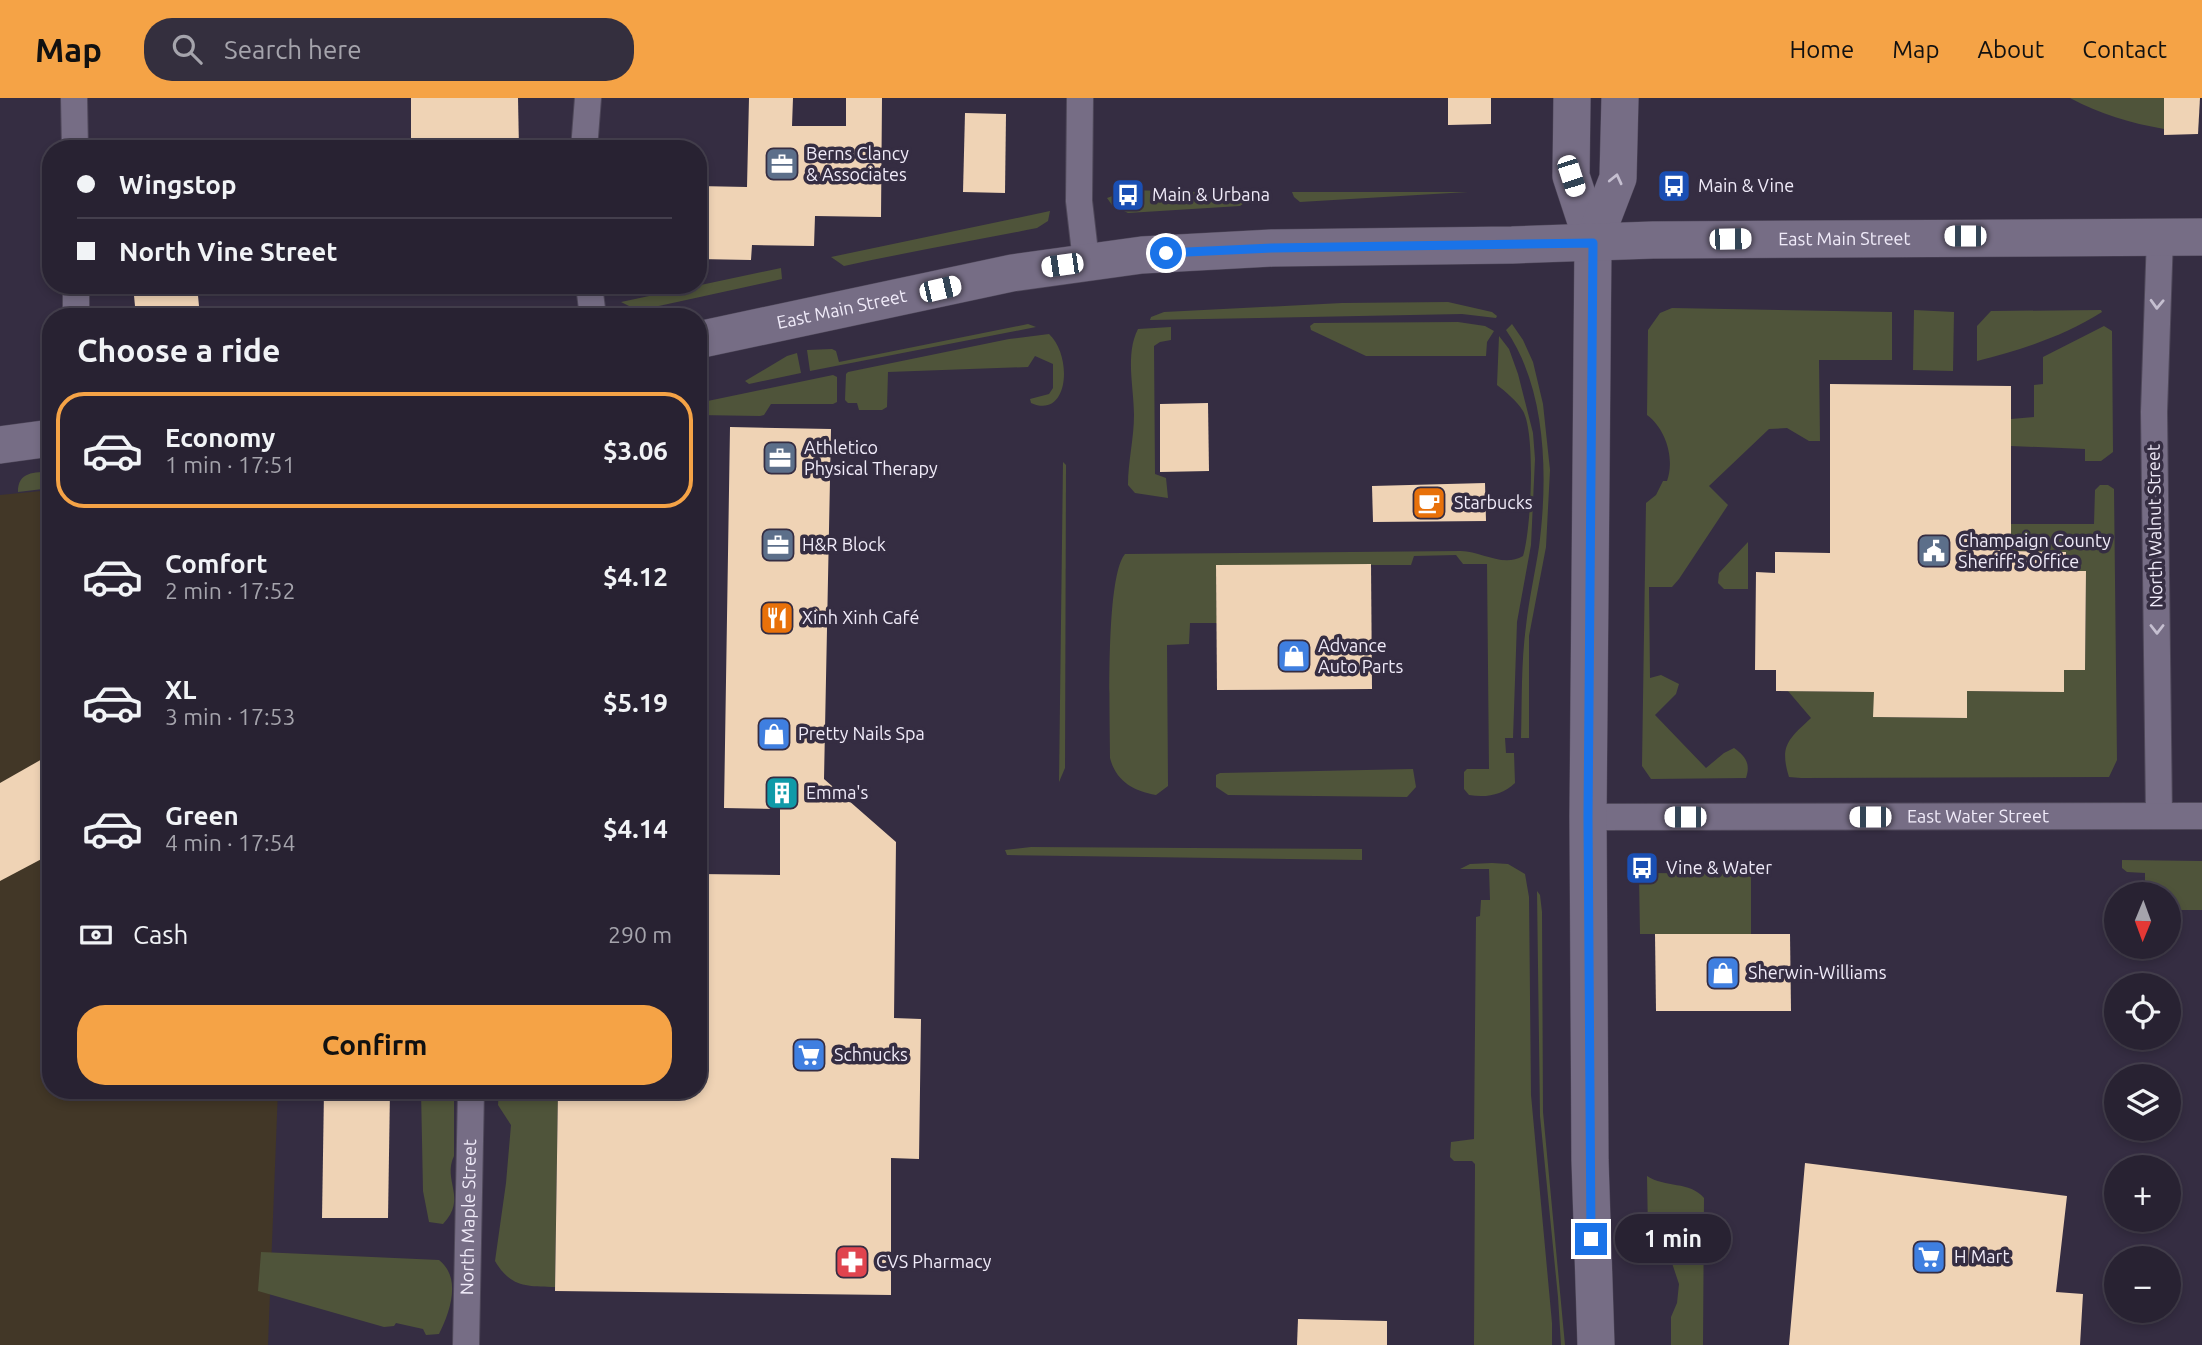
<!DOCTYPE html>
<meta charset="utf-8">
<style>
:root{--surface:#282232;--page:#342f3e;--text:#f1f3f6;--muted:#a5a4ac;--line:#443f4d;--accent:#f5a346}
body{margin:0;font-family:Ubuntu,sans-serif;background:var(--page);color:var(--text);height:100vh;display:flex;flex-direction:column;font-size:26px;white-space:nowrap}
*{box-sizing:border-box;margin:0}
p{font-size:23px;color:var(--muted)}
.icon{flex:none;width:38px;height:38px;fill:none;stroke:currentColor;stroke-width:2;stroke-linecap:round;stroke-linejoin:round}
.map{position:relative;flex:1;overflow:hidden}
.side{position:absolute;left:42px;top:210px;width:665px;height:791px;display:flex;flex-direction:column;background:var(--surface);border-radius:28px;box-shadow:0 4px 10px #0003,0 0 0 2px var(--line)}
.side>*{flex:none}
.guide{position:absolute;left:42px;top:42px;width:665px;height:154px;border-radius:28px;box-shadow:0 4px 10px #0003,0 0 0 2px var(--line);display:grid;align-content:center;height:154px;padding:0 35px;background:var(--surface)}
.needle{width:46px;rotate:181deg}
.buttons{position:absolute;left:2104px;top:784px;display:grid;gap:14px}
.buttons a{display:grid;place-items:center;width:77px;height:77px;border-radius:50%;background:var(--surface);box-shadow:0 4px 10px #0003,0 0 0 2px var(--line);font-size:35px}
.end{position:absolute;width:32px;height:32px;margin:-16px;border:9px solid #1a73e8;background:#fff;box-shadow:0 0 0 4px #fff}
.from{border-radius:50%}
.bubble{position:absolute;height:49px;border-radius:24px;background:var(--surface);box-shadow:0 4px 10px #0003,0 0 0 2px var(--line);font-size:23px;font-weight:600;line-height:49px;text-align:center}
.car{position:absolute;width:21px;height:42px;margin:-21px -10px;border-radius:9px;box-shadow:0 0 5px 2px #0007;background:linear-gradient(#fff 24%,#345 0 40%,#fff 0 76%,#345 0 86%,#fff 0)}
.guide b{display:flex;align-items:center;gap:24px;height:66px;font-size:26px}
.guide b+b{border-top:2px solid var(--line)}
.guide i{width:18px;height:18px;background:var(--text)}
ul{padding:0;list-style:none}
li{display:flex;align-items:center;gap:21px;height:116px;margin:0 14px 10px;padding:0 21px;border:4px solid transparent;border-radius:28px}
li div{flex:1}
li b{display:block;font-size:26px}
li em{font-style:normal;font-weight:600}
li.current{border-color:var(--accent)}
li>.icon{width:63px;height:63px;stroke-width:1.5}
h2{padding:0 35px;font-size:32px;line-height:84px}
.pay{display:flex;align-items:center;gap:18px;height:77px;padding:0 35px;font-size:26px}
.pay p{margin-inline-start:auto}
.primary-button{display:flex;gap:14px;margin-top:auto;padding:14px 35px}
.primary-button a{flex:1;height:80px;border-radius:28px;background:var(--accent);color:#111;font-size:28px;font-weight:600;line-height:80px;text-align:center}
header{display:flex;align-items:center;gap:42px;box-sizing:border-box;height:98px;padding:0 35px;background:var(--accent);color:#111}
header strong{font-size:33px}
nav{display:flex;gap:38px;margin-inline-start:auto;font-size:24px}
.search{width:490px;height:63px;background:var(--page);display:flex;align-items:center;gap:18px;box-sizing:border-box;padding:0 24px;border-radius:28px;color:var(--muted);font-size:26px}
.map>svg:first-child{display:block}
</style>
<header>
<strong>Map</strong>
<div class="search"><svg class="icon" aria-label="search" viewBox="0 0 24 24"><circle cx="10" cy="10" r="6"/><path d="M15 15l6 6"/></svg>Search here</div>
<nav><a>Home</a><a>Map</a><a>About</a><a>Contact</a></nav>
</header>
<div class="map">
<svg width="2202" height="1247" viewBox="0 0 2202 1247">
<rect width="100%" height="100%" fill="#352d42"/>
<path fill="#423727" d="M 51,392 L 51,992 L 278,992 L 268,1247 L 0,1247 L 0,397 Z"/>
<g fill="#4f543a">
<path d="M 2070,0 L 2164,0 L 2164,31 C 2130,25 2100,16 2070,0 Z"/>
<path d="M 1129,92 L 1232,95 L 1252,93 L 1247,103 L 1240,108 L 1128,115 L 1112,107 L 1107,100 Z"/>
<path d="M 1292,94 L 1468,94 L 1300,104 L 1294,99 Z"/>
<path d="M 1050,113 L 1048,123 L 1037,130 C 972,143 908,154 844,168 L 831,159 Z"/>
<path d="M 781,170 L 782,181 L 645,211 L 637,212 L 621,204 Z"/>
<path d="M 1448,204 L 1492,214 L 1497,218 L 1496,220 L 1462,216 L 1150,222 L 1151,219 L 1164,214 L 1342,205 Z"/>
<path d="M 1672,210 L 1892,214 L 1892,262 L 1819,262 L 1820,343 L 1809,343 L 1787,330 L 1769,331 L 1709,388 L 1728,407 L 1679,481 L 1672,489 L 1649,489 L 1650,580 L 1661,577 L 1679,586 L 1676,596 L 1655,617 L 1706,670 L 1724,655 L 1734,650 C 1745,658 1751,665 1746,680 L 1651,681 L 1642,668 L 1646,405 L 1656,397 L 1663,383 L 1667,383 C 1675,361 1666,331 1647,317 L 1648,232 L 1660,215 Z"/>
<path d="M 1914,212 L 1954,214 L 1953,273 L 1913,272 Z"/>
<path d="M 2101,212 L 2102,214 C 2064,238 2021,252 1977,263 L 1977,228 L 1991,213 Z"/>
<path d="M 1458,224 L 1485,228 L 1494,233 L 1487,244 L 1486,258 L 1366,258 L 1311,232 L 1310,228 L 1314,225 Z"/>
<path d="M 1028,226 L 1036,229 L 810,273 L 807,252 L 832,251 L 836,253 L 839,264 Z"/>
<path d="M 1512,226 L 1523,242 L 1533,264 L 1543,306 L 1550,372 L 1546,449 L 1529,538 L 1529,640 L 1521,640 C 1522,602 1521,565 1526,528 C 1529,501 1535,475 1539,449 C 1548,380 1547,291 1506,232 Z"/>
<path d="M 2104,228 L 2112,233 L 2113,354 L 2101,363 L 2085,363 L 2085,351 L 2011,348 L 2011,321 L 2034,319 L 2034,287 L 2043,286 L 2043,259 Z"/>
<path d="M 1171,229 L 1171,242 L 1160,244 L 1154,248 L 1155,376 L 1166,380 L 1168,400 L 1135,395 L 1128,387 C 1128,364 1134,340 1134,317 C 1134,289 1125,256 1138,231 Z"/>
<path d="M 1049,236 C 1073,258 1069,322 1031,305 L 1030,301 L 1049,296 L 1053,290 L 1053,266 L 1035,258 L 1028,269 L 888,274 L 887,309 L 882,312 L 859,312 L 857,305 L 848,305 L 845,302 L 846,276 L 848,274 L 1009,241 Z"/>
<path d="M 1499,238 L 1509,251 L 1518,276 L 1533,335 L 1535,361 L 1531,447 L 1517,524 L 1513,640 L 1505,640 L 1506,655 L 1514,655 L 1515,685 C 1502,697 1487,700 1469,697 L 1464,691 L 1464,674 L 1467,671 L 1489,671 L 1487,466 L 1463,466 L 1456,457 L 1414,458 L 1411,467 L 1216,467 L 1217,525 L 1190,525 L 1189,546 L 1167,547 L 1168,688 L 1156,697 C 1133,693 1116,683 1110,660 C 1110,622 1105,480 1125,456 L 1461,453 C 1481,453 1503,470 1523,458 C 1531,433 1536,336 1523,313 C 1517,303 1506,294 1497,287 Z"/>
<path d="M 797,255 L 801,275 L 749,286 L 745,283 L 787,258 Z"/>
<path d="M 833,277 L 837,279 L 837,304 L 833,306 L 771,306 L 764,317 L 760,318 L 698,317 L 698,305 Z"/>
<path d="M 1063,364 L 1066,367 L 1065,670 L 1059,684 Z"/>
<path d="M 51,373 L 51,390 L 18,394 C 18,373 34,375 51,373 Z"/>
<path d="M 2100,387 L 2108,387 L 2114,391 L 2117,662 L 2109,679 L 1801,680 L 1789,679 C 1779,647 1789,641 1811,620 L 1788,593 L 1874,594 L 1874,619 L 1966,620 L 1967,593 L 2064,594 L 2064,572 L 2085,572 L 2086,473 L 2066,473 L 2066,454 L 2011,453 L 2011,426 L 2094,426 L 2095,392 Z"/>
<path d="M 1748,444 L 1748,491 L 1724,491 L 1718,485 L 1719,475 Z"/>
<path d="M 1413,671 L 1416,689 L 1407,699 L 1228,697 L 1216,689 L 1216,677 L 1220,675 Z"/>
<path d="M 1031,749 L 1362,751 L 1362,762 L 1007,757 L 1005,752 Z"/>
<path d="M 2122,762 L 2202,763 L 2202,812 L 2168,812 L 2168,796 L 2145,796 L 2145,775 L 2127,774 L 2122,770 Z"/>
<path d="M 1492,765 L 1508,766 L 1525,776 L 1529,799 L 1531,997 L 1552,1225 L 1552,1247 L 1474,1247 L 1475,1066 L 1472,1063 L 1454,1063 L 1450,1059 L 1451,1044 L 1474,1041 L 1476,819 L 1480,818 L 1481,802 L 1490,802 L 1489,771 L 1460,771 L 1470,766 Z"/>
<path d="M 1650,775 L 1751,776 L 1751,836 L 1640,836 L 1639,778 L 1649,778 Z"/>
<path d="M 1537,793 L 1540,797 L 1542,814 L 1543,1014 L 1565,1247 L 1561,1247 L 1558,1199 L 1540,1018 Z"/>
<path d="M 421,992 L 454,992 L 454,1058 C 442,1083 468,1100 443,1126 L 429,1124 L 423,1093 Z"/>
<path d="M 499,992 L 558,992 L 555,1189 C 527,1188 511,1190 495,1163 L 506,1085 L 511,1027 L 498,1007 Z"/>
<path d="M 1647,1078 C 1665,1090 1690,1083 1704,1100 L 1703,1247 L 1671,1247 L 1671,1219 L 1677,1205 L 1679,1186 L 1672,1165 L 1648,1134 Z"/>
<path d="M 261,1154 L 439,1162 C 462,1180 450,1214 439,1236 L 426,1237 L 423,1231 L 396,1225 L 394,1228 L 384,1229 L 258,1193 Z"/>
</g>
<g fill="#efd3b5">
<path d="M 411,0 L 518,0 L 519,51 L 411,51 Z"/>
<path d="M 749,0 L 793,0 L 792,28 L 846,28 L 846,0 L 882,0 L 881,119 L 815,118 L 814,148 L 752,147 L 751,162 L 698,161 L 698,88 L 747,89 Z"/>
<path d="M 1448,0 L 1491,0 L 1491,26 L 1448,27 Z"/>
<path d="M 2164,0 L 2200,0 L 2198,36 L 2164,37 Z"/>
<path d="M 965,15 L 1006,16 L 1005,95 L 963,94 Z"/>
<path d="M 133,187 L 197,187 L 200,219 L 136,219 Z"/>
<path d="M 1830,286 L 2011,288 L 2011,453 L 2066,454 L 2066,473 L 2086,473 L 2085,572 L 2064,572 L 2064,594 L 1967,593 L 1967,620 L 1873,619 L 1874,594 L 1776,593 L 1776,572 L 1755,572 L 1756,474 L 1775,475 L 1775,454 L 1830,455 Z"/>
<path d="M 1208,305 L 1209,373 L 1160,374 L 1160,306 Z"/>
<path d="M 730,329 L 831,331 L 824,681 L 896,744 L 894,920 L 921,921 L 919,1061 L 891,1060 L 891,1197 L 555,1193 L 558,992 L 698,992 L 698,776 L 780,777 L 780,711 L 724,710 Z"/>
<path d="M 1485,385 L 1486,423 L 1373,424 L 1372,388 Z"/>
<path d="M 1371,466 L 1372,591 L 1217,592 L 1216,467 Z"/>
<path d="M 51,656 L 51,756 L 0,783 L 0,685 Z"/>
<path d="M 1655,836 L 1790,836 L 1791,913 L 1656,913 Z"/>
<path d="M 324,992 L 390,992 L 388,1120 L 322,1120 Z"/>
<path d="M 1805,1065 L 2067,1098 L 2056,1194 L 2083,1196 L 2080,1247 L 1789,1247 Z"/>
<path d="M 1298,1221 L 1387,1223 L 1387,1247 L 1297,1247 Z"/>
</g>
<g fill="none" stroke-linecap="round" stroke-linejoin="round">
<defs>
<g id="minor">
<path d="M 74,0 L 75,51"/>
<path d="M 1080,0 L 1079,103 L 1086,163"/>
<path d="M 584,51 L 588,0"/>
<path d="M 76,187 L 76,219"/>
<path d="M 589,187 L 593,219"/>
<path d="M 2159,718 L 2154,314 L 2160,138"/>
<path id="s1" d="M 1588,719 L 2202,718"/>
<path id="s2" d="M 466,1247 L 471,992"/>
</g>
<g id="secondary">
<path d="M 1572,0 L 1571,78 L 1593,145 L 1588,719 L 1590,1062 L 1596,1247"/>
<path d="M 1593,145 L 1618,80 L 1620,0"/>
<path id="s3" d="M 698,242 L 1012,175 L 1142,157 L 1272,150 L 1512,147 L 1653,142 L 2202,139"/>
<path d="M 0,347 L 51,340"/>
</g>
</defs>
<use href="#minor" stroke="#4f485a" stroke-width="28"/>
<use href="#secondary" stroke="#4f485a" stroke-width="38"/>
<use href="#minor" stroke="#766d85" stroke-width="26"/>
<use href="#secondary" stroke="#766d85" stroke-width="37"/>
</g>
<defs><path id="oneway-chevron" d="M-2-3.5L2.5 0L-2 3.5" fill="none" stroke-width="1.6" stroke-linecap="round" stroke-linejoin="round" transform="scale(1.75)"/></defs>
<g stroke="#c5bfd0">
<use href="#oneway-chevron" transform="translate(1616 81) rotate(-77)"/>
<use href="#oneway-chevron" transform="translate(2157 206) rotate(92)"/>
<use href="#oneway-chevron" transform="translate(2157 531) rotate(90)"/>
</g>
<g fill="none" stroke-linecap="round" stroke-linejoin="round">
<path stroke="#1a73e8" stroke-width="9" d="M 1166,155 L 1272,150 L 1593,145 L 1588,719 L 1591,1141"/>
</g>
<defs>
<symbol id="office-square" viewBox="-11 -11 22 22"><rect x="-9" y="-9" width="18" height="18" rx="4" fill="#5c6f8a" stroke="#352d42"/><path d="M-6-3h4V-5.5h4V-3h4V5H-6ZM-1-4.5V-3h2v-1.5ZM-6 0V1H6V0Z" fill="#fff"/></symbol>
<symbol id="bus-square" viewBox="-11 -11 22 22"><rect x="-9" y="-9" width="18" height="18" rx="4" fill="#1a4fb4" stroke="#352d42"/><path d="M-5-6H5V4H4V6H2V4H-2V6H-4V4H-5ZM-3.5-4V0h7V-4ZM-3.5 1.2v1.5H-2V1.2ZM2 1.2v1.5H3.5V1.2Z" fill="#fff"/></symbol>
<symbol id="cafe-square" viewBox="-11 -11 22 22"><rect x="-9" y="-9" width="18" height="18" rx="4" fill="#e8710a" stroke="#352d42"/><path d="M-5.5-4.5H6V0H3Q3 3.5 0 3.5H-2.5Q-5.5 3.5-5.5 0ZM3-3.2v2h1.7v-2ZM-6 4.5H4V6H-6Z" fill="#fff"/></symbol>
<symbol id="civic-square" viewBox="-11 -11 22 22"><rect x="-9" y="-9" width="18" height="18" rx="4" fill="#5c6f8a" stroke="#352d42"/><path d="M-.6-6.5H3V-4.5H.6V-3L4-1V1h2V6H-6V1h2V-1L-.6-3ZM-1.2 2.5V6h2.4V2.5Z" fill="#fff"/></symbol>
<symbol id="restaurant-square" viewBox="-11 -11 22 22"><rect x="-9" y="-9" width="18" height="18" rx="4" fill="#e8710a" stroke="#352d42"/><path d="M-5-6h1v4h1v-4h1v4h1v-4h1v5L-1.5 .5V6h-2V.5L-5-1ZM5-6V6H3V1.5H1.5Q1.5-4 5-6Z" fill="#fff"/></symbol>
<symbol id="shop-square" viewBox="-11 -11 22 22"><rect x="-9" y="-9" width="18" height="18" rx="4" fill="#3f7fe0" stroke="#352d42"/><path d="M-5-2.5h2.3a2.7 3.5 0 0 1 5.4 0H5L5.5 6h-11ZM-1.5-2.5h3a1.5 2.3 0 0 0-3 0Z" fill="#fff"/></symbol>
<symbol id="building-square" viewBox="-11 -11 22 22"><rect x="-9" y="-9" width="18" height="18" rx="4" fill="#0f9aa8" stroke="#352d42"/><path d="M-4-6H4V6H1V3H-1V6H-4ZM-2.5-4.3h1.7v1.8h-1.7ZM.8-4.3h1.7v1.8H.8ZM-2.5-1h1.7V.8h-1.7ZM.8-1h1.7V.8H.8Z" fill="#fff"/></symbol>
<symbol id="supermarket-square" viewBox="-11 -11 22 22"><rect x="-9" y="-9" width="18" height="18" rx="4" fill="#3f7fe0" stroke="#352d42"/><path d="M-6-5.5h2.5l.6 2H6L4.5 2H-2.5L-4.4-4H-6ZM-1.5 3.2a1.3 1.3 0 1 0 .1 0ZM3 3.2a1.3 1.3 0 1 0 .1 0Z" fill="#fff"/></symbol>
<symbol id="pharmacy-square" viewBox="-11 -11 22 22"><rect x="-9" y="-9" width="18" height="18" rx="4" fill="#e0444e" stroke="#352d42"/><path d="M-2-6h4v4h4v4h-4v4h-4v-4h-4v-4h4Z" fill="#fff"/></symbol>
</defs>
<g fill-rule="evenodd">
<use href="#office-square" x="763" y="47" width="38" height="38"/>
<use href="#bus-square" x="1655" y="69" width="38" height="38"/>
<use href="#bus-square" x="1109" y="78" width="38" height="38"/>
<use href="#office-square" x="761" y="341" width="38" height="38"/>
<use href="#cafe-square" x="1410" y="386" width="38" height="38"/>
<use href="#office-square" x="759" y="428" width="38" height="38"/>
<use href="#civic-square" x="1915" y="434" width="38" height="38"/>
<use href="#restaurant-square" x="758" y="501" width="38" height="38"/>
<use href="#shop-square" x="1275" y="539" width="38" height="38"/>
<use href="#shop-square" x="755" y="617" width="38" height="38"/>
<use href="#building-square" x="763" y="676" width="38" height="38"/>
<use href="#bus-square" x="1623" y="751" width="38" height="38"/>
<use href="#shop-square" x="1704" y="856" width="38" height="38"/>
<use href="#supermarket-square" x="790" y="938" width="38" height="38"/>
<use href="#supermarket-square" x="1910" y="1140" width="38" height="38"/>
<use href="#pharmacy-square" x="833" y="1145" width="38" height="38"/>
</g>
<g text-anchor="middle" stroke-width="7" stroke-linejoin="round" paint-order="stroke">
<g font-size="18" fill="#f0ebf9" stroke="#352d42" text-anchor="start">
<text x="806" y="62">Berns Clancy<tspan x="806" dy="21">&amp; Associates</tspan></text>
<text x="1698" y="94">Main &amp; Vine</text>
<text x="1152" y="103">Main &amp; Urbana</text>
<text x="804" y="356">Athletico<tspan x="804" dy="21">Physical Therapy</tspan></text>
<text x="1454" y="411">Starbucks</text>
<text x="1958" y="449">Champaign County<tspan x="1958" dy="21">Sheriff's Office</tspan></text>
<text x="802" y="453">H&amp;R Block</text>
<text x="802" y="526">Xinh Xinh Café</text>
<text x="1318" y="554">Advance<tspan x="1318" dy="21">Auto Parts</tspan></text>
<text x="798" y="642">Pretty Nails Spa</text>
<text x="806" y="701">Emma's</text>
<text x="1666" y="776">Vine &amp; Water</text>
<text x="1748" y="881">Sherwin-Williams</text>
<text x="834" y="963">Schnucks</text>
<text x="1954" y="1165">H Mart</text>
<text x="876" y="1170">CVS Pharmacy</text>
</g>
<g font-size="18" fill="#f0ebf9" stroke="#352d42">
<text dy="6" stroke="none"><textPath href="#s3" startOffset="1155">East Main Street</textPath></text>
<text dy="6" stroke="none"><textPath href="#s3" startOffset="147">East Main Street</textPath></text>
<text transform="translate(2155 428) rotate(-91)" y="6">North Walnut Street</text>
<text dy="6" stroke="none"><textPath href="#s1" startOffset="390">East Water Street</textPath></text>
<text dy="6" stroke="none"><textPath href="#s2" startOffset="128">North Maple Street</textPath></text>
</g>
</g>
</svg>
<div class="buttons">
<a><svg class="needle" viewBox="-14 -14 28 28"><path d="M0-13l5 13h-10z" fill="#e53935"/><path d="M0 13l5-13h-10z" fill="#a5a4ac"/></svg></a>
<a><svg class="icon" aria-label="locate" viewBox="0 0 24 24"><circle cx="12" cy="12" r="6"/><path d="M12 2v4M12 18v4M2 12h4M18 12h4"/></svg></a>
<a><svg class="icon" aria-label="layers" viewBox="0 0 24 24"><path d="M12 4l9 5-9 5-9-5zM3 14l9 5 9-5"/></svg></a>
<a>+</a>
<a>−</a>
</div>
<i class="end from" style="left:1166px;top:155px"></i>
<i class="end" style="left:1591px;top:1141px"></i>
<div class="bubble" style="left:1615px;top:1116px;width:116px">1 min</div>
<i class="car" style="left:1571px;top:78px;rotate:162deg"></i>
<i class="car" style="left:1965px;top:138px;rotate:270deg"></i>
<i class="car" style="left:1730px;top:141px;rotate:89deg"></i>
<i class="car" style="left:1062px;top:167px;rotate:262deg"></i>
<i class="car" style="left:940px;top:191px;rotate:77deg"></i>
<i class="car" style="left:1685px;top:719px;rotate:270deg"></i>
<i class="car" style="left:1870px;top:719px;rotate:270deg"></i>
<div class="guide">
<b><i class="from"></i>Wingstop</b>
<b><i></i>North Vine Street</b>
</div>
<section class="side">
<h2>Choose a ride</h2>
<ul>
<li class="current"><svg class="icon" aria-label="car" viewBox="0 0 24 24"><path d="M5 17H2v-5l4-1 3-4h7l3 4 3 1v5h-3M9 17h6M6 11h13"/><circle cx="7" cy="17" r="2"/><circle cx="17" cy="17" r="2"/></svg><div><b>Economy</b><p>1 min · 17:51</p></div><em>$3.06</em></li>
<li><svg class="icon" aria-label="car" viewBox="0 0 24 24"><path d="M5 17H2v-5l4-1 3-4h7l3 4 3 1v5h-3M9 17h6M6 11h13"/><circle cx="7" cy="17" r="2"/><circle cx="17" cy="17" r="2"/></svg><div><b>Comfort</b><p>2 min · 17:52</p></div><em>$4.12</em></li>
<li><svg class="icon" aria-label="car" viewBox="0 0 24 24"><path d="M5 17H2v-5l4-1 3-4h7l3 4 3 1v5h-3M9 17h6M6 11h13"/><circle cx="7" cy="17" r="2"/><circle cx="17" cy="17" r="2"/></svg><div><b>XL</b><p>3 min · 17:53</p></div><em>$5.19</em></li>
<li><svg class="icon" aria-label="car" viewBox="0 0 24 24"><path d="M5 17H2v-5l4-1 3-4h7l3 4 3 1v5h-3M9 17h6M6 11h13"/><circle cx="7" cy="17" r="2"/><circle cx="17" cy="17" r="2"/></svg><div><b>Green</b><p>4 min · 17:54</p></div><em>$4.14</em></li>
</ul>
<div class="pay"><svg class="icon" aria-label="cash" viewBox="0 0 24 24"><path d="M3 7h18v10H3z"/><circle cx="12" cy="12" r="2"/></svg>Cash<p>290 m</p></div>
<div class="primary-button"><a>Confirm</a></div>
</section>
</div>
